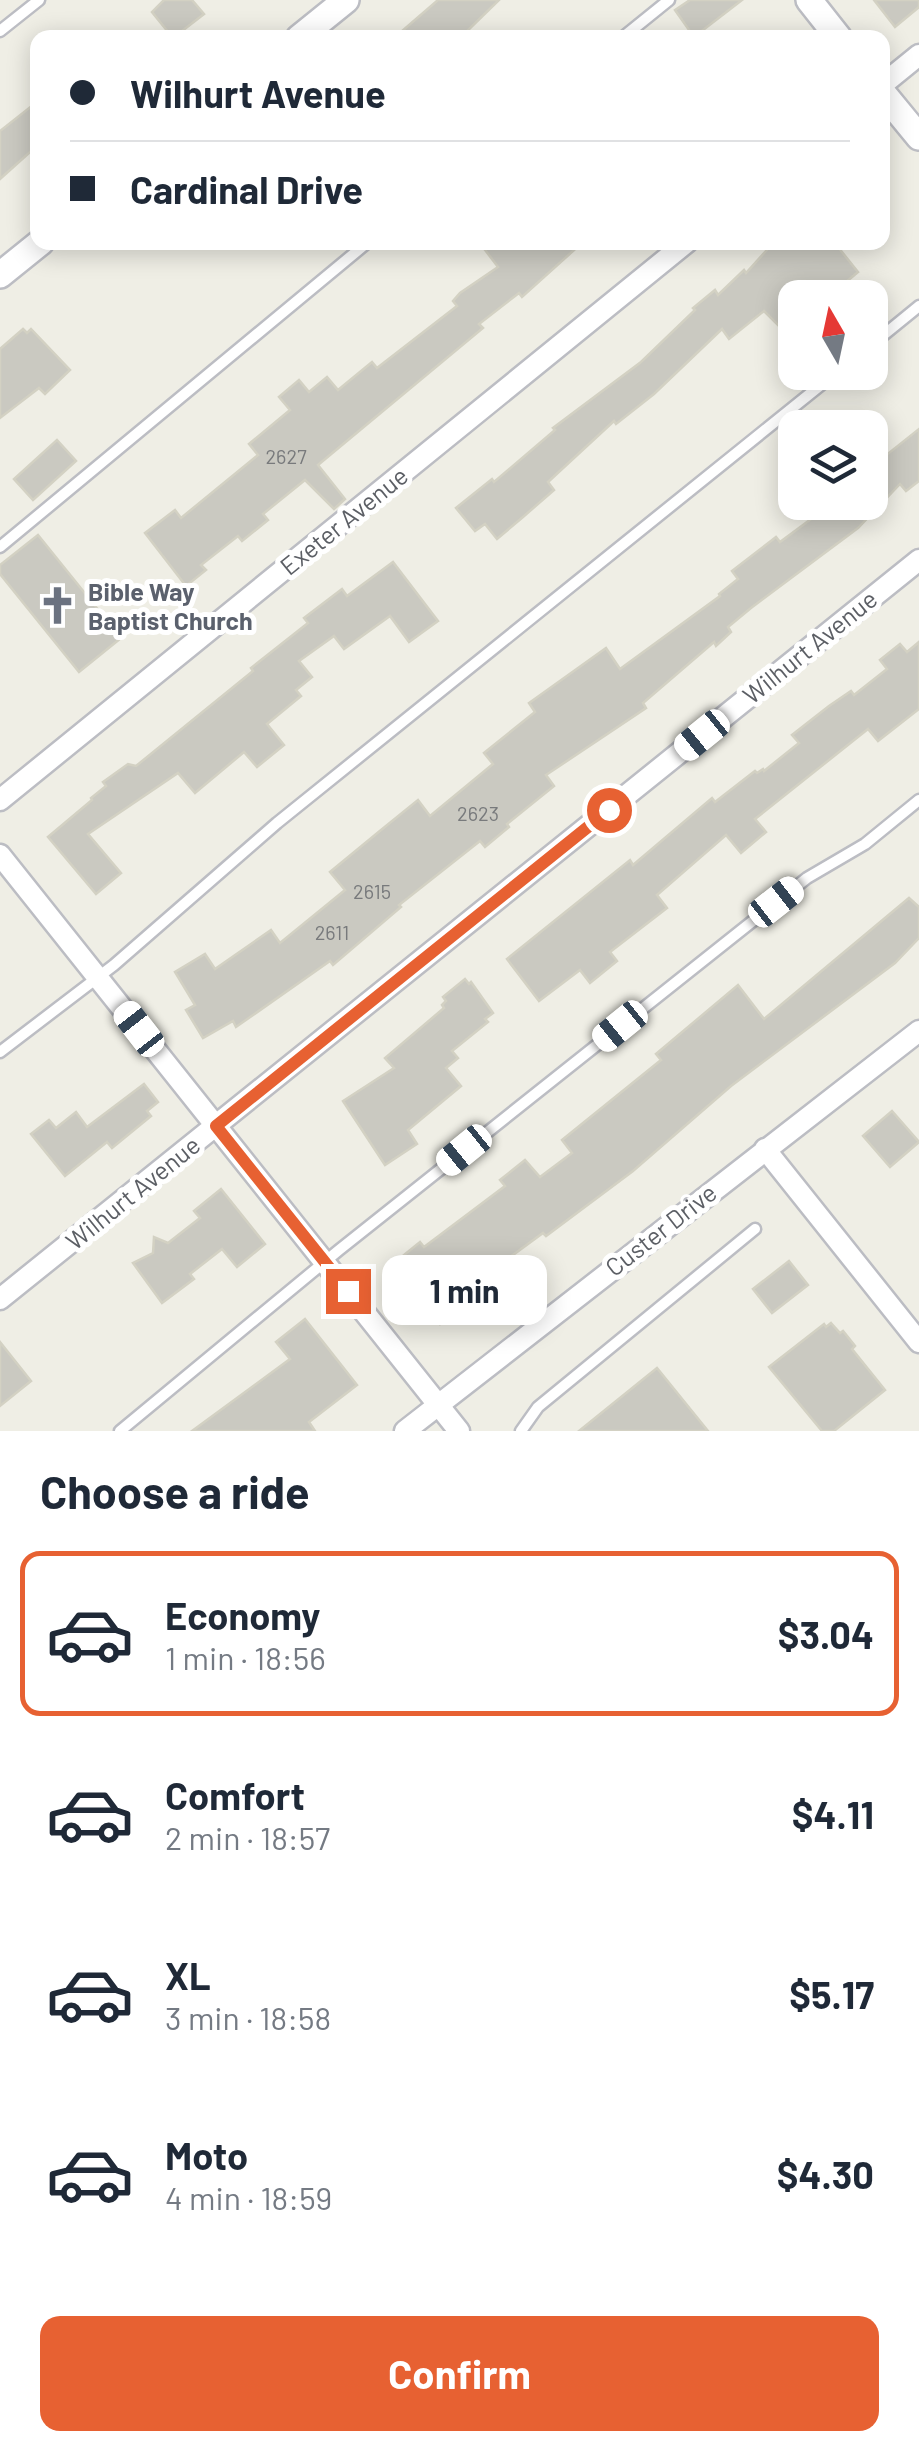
<!DOCTYPE html>
<meta charset="utf-8">
<style>
:root{--surface:#fff;--page:#f2f2f3;--text:#1f2937;--muted:#747a83;--line:#e0e1e3;--accent:#e76132}
body{margin:0;font-family:Barlow,sans-serif;background:var(--page);color:var(--text);height:100vh;display:flex;flex-direction:column;font-size:38px;white-space:nowrap}
*{box-sizing:border-box;margin:0}
p{font-size:32px;color:var(--muted)}
.icon{flex:none;width:55px;height:55px;fill:none;stroke:currentColor;stroke-width:2;stroke-linecap:round;stroke-linejoin:round}
.map{position:relative;height:1431px;overflow:hidden}
.panel{display:flex;flex-direction:column;background:var(--surface);flex:1}
.panel>*{flex:none}
.top-card{position:absolute;left:30px;top:30px;width:860px;height:220px;border-radius:20px;box-shadow:0 5px 25px #0003;display:grid;align-content:center;height:220px;padding:0 40px;background:var(--surface)}
.needle{width:65px;rotate:351deg}
.controls{position:absolute;left:778px;top:280px;display:grid;gap:20px}
.controls a{display:grid;place-items:center;width:110px;height:110px;border-radius:20px;background:var(--surface);box-shadow:0 5px 25px #0003;font-size:50px}
.end{position:absolute;width:45px;height:45px;margin:-22px;border:12px solid #e76132;background:#fff;box-shadow:0 0 0 5px #fff}
.from{border-radius:50%}
.bubble{position:absolute;height:70px;border-radius:20px;background:var(--surface);box-shadow:0 5px 25px #0003;font-size:32px;font-weight:700;line-height:70px;text-align:center}
.car{position:absolute;width:30px;height:60px;margin:-30px -15px;border-radius:12px;box-shadow:0 0 8px 2px #0007;background:linear-gradient(#fff 24%,#345 0 40%,#fff 0 76%,#345 0 86%,#fff 0)}
.top-card b{display:flex;align-items:center;gap:35px;height:95px;font-size:38px}
.top-card b+b{border-top:2px solid var(--line)}
.top-card i{width:25px;height:25px;background:var(--text)}
ul{padding:0;list-style:none}
li{display:flex;align-items:center;gap:30px;height:165px;margin:0 20px 15px;padding:0 20px;border:5px solid transparent;border-radius:20px}
li div{flex:1}
li b{display:block;font-size:38px}
li em{font-style:normal;font-weight:700}
li.on{border-color:var(--accent)}
li>.icon{width:90px;height:90px;stroke-width:1.5}
h2{padding:0 40px;font-size:45px;line-height:120px}
.button{display:flex;gap:20px;margin-top:auto;padding:20px 40px}
.button a{flex:1;height:115px;border-radius:20px;background:var(--accent);color:#fff;font-size:40px;font-weight:700;line-height:115px;text-align:center}
.map>svg:first-child{display:block}
</style>
<div class="map">
<svg width="919" height="1431" viewBox="0 0 919 1431">
<rect width="100%" height="100%" fill="#efeee5"/>
<g fill="#cac9c1" stroke="#d3d1c3" stroke-width="2.5">
<path d="M 164,0 L 192,0 L 204,14 L 173,38 L 152,12 Z"/>
<path d="M 438,0 L 499,0 L 460,38 L 394,38 Z"/>
<path d="M 690,0 L 742,0 L 694,37 L 675,10 Z"/>
<path d="M 874,0 L 919,0 L 919,7 L 895,27 Z"/>
<path d="M 38,101 L 38,145 L 0,179 L 0,131 Z"/>
<path d="M 479,242 L 583,242 L 522,297 L 519,293 L 479,324 L 483,328 L 318,465 L 345,499 L 334,509 L 305,480 L 263,514 L 268,520 L 242,541 L 238,536 L 201,565 L 206,570 L 186,586 L 145,533 L 175,510 L 181,518 L 258,455 L 249,444 L 290,410 L 279,397 L 299,380 L 309,392 L 327,377 L 338,390 L 372,362 L 377,368 L 457,306 L 453,301 L 460,293 L 498,267 Z"/>
<path d="M 774,242 L 834,242 L 858,272 L 827,298 L 795,298 L 795,318 L 783,330 L 764,311 L 729,339 L 722,329 L 654,394 L 616,424 L 614,421 L 548,482 L 554,490 L 523,517 L 497,539 L 485,524 L 475,531 L 456,508 L 492,479 L 494,482 L 555,430 L 553,428 L 641,362 L 695,310 L 693,308 L 715,290 L 718,295 L 744,270 L 746,273 Z"/>
<path d="M 23,329 L 27,333 L 31,329 L 70,370 L 45,394 L 39,388 L 0,418 L 0,349 Z"/>
<path d="M 919,429 L 919,481 L 906,491 L 900,484 L 858,528 L 751,608 L 728,627 L 731,632 L 716,646 L 714,642 L 643,703 L 646,708 L 546,775 L 554,786 L 507,824 L 509,827 L 485,847 L 480,841 L 399,905 L 401,907 L 333,965 L 330,961 L 236,1027 L 233,1021 L 203,1038 L 186,1010 L 195,1005 L 175,972 L 205,954 L 215,969 L 271,930 L 280,943 L 345,890 L 330,872 L 381,830 L 418,800 L 430,816 L 493,764 L 484,753 L 535,712 L 529,703 L 606,648 L 620,669 L 720,596 L 719,594 L 738,579 L 732,571 L 776,537 L 780,542 L 834,502 L 870,502 L 870,468 Z"/>
<path d="M 57,440 L 76,461 L 33,500 L 14,479 Z"/>
<path d="M 38,535 L 121,638 L 79,672 L 0,574 L 0,565 Z"/>
<path d="M 393,562 L 438,621 L 409,642 L 390,616 L 344,649 L 334,636 L 299,661 L 312,677 L 296,690 L 301,696 L 267,724 L 284,745 L 257,767 L 244,752 L 195,793 L 178,773 L 88,834 L 121,873 L 96,894 L 48,837 L 92,800 L 91,798 L 106,786 L 103,782 L 128,764 L 136,766 L 253,671 L 251,668 L 308,623 L 304,618 L 342,589 L 347,596 Z"/>
<path d="M 919,642 L 919,709 L 878,741 L 868,729 L 755,819 L 766,832 L 741,853 L 726,835 L 657,895 L 667,908 L 610,952 L 617,961 L 590,983 L 580,970 L 539,1001 L 507,959 L 630,860 L 633,865 L 712,798 L 715,802 L 755,771 L 757,773 L 763,769 L 764,771 L 799,743 L 792,735 L 829,706 L 851,691 L 854,695 L 887,669 L 880,660 L 900,644 L 907,652 Z"/>
<path d="M 909,898 L 919,907 L 919,938 L 895,963 L 731,1086 L 633,1171 L 546,1236 L 543,1233 L 502,1263 L 510,1273 L 440,1324 L 393,1264 L 420,1242 L 424,1247 L 505,1186 L 500,1180 L 525,1160 L 540,1177 L 572,1153 L 562,1140 L 661,1060 L 656,1054 L 738,985 L 764,1019 Z"/>
<path d="M 465,979 L 469,984 L 471,982 L 493,1013 L 485,1019 L 488,1022 L 452,1051 L 458,1058 L 446,1068 L 461,1086 L 408,1130 L 417,1144 L 385,1165 L 343,1101 L 394,1068 L 385,1058 L 444,1008 L 442,1005 L 446,1001 L 443,997 Z"/>
<path d="M 144,1084 L 158,1102 L 147,1111 L 151,1116 L 112,1148 L 107,1142 L 65,1176 L 31,1134 L 49,1120 L 56,1128 L 76,1112 L 87,1127 Z"/>
<path d="M 892,1111 L 919,1142 L 890,1167 L 863,1136 Z"/>
<path d="M 221,1189 L 265,1244 L 237,1267 L 222,1249 L 190,1274 L 194,1279 L 162,1303 L 133,1263 L 153,1253 L 154,1237 L 168,1243 L 200,1218 L 194,1211 Z"/>
<path d="M 789,1261 L 808,1285 L 772,1313 L 753,1289 Z"/>
<path d="M 305,1319 L 357,1385 L 309,1422 L 315,1431 L 192,1431 L 290,1359 L 276,1342 Z"/>
<path d="M 831,1323 L 840,1333 L 843,1331 L 855,1346 L 852,1349 L 885,1390 L 834,1431 L 822,1431 L 769,1367 L 824,1324 L 826,1327 Z"/>
<path d="M 0,1342 L 31,1381 L 0,1406 Z"/>
<path d="M 657,1368 L 708,1431 L 579,1431 Z"/>
</g>
<g fill="none" stroke-linecap="round" stroke-linejoin="round">
<defs>
<g id="service">
<path d="M 0,31 L 39,0"/>
<path d="M 622,38 L 669,0"/>
<path d="M 870,346 L 919,306"/>
<path d="M 0,547 L 368,242"/>
<path d="M 0,1052 L 114,965 L 277,823 L 837,372"/>
<path d="M 120,1431 L 339,1250 L 807,878 L 865,844 L 919,800"/>
<path d="M 521,1431 L 538,1407 L 755,1229"/>
</g>
<g id="minor">
<path d="M 882,85 L 919,55"/>
<path d="M 0,800 L 687,242"/>
<path d="M 0,855 L 459,1431"/>
<path d="M 765,1149 L 919,1342"/>
<path d="M 0,1299 L 919,560"/>
<path d="M 405,1431 L 919,1031"/>
</g>
<g id="tertiary">
<path d="M 809,0 L 839,38"/>
<path d="M 299,38 L 346,0"/>
<path d="M 882,92 L 919,137"/>
<path d="M 0,275 L 41,242"/>
</g>
</defs>
<use href="#service" stroke="#bcbdc3" stroke-width="15"/>
<use href="#minor" stroke="#bcbdc3" stroke-width="25"/>
<use href="#tertiary" stroke="#bcbdc3" stroke-width="30"/>
<use href="#service" stroke="#fff" stroke-width="10"/>
<use href="#minor" stroke="#fff" stroke-width="20"/>
<use href="#tertiary" stroke="#fff" stroke-width="25"/>
</g>
<g fill="none" stroke-linecap="round" stroke-linejoin="round">
<path stroke="#e76132" stroke-width="12" d="M 348,1291 L 216,1126 L 609,810"/>
</g>
<defs>
<symbol id="church-bare" viewBox="-9 -9 18 18"><path d="M-1.2-6h2.4v3.5h3.3v2.4h-3.3V6h-2.4V-.1h-3.3v-2.4h3.3Z" fill="#6b7280" stroke="#fff" stroke-width="2.5" paint-order="stroke"/></symbol>
</defs>
<g fill-rule="evenodd">
<use href="#church-bare" x="30" y="578" width="55" height="55"/>
</g>
<g text-anchor="middle" stroke-width="10" stroke-linejoin="round" paint-order="stroke">
<g font-size="20" fill="#787a7c">
<text x="286" y="464">2627</text>
<text x="478" y="821">2623</text>
<text x="372" y="899">2615</text>
<text x="332" y="940">2611</text>
</g>
<g font-size="25" fill="#5c5f65" stroke="#fff">
<text transform="translate(344 521) rotate(-39)" y="9">Exeter Avenue</text>
<text transform="translate(810 647) rotate(-39)" y="9">Wilhurt Avenue</text>
<text transform="translate(133 1193) rotate(-39)" y="9">Wilhurt Avenue</text>
<text transform="translate(661 1230) rotate(-38)" y="9">Custer Drive</text>
</g>
<g font-size="25" font-weight="bold" fill="#5b616d" stroke="#fff" text-anchor="start">
<text x="88" y="601">Bible Way<tspan x="88" dy="29">Baptist Church</tspan></text>
</g>
</g>
</svg>
<div class="controls">
<a><svg class="needle" viewBox="-14 -14 28 28"><path d="M0-13l5 13h-10z" fill="#e53935"/><path d="M0 13l5-13h-10z" fill="#747a83"/></svg></a>
<a><svg class="icon" aria-label="layers" viewBox="0 0 24 24"><path d="M12 4l9 5-9 5-9-5zM3 14l9 5 9-5"/></svg></a>
</div>
<i class="end from" style="left:609px;top:810px"></i>
<i class="end" style="left:348px;top:1291px"></i>
<div class="bubble" style="left:382px;top:1255px;width:165px">1 min</div>
<i class="car" style="left:702px;top:735px;rotate:231deg"></i>
<i class="car" style="left:776px;top:902px;rotate:52deg"></i>
<i class="car" style="left:620px;top:1026px;rotate:231deg"></i>
<i class="car" style="left:139px;top:1029px;rotate:322deg"></i>
<i class="car" style="left:464px;top:1150px;rotate:231deg"></i>
<div class="top-card">
<b><i class="from"></i>Wilhurt Avenue</b>
<b><i></i>Cardinal Drive</b>
</div>
</div>
<section class="panel">
<h2>Choose a ride</h2>
<ul>
<li class="on"><svg class="icon" aria-label="car" viewBox="0 0 24 24"><path d="M5 17H2v-5l4-1 3-4h7l3 4 3 1v5h-3M9 17h6M6 11h13"/><circle cx="7" cy="17" r="2"/><circle cx="17" cy="17" r="2"/></svg><div><b>Economy</b><p>1 min · 18:56</p></div><em>$3.04</em></li>
<li><svg class="icon" aria-label="car" viewBox="0 0 24 24"><path d="M5 17H2v-5l4-1 3-4h7l3 4 3 1v5h-3M9 17h6M6 11h13"/><circle cx="7" cy="17" r="2"/><circle cx="17" cy="17" r="2"/></svg><div><b>Comfort</b><p>2 min · 18:57</p></div><em>$4.11</em></li>
<li><svg class="icon" aria-label="car" viewBox="0 0 24 24"><path d="M5 17H2v-5l4-1 3-4h7l3 4 3 1v5h-3M9 17h6M6 11h13"/><circle cx="7" cy="17" r="2"/><circle cx="17" cy="17" r="2"/></svg><div><b>XL</b><p>3 min · 18:58</p></div><em>$5.17</em></li>
<li><svg class="icon" aria-label="car" viewBox="0 0 24 24"><path d="M5 17H2v-5l4-1 3-4h7l3 4 3 1v5h-3M9 17h6M6 11h13"/><circle cx="7" cy="17" r="2"/><circle cx="17" cy="17" r="2"/></svg><div><b>Moto</b><p>4 min · 18:59</p></div><em>$4.30</em></li>
</ul>
<div class="button"><a>Confirm</a></div>
</section>
